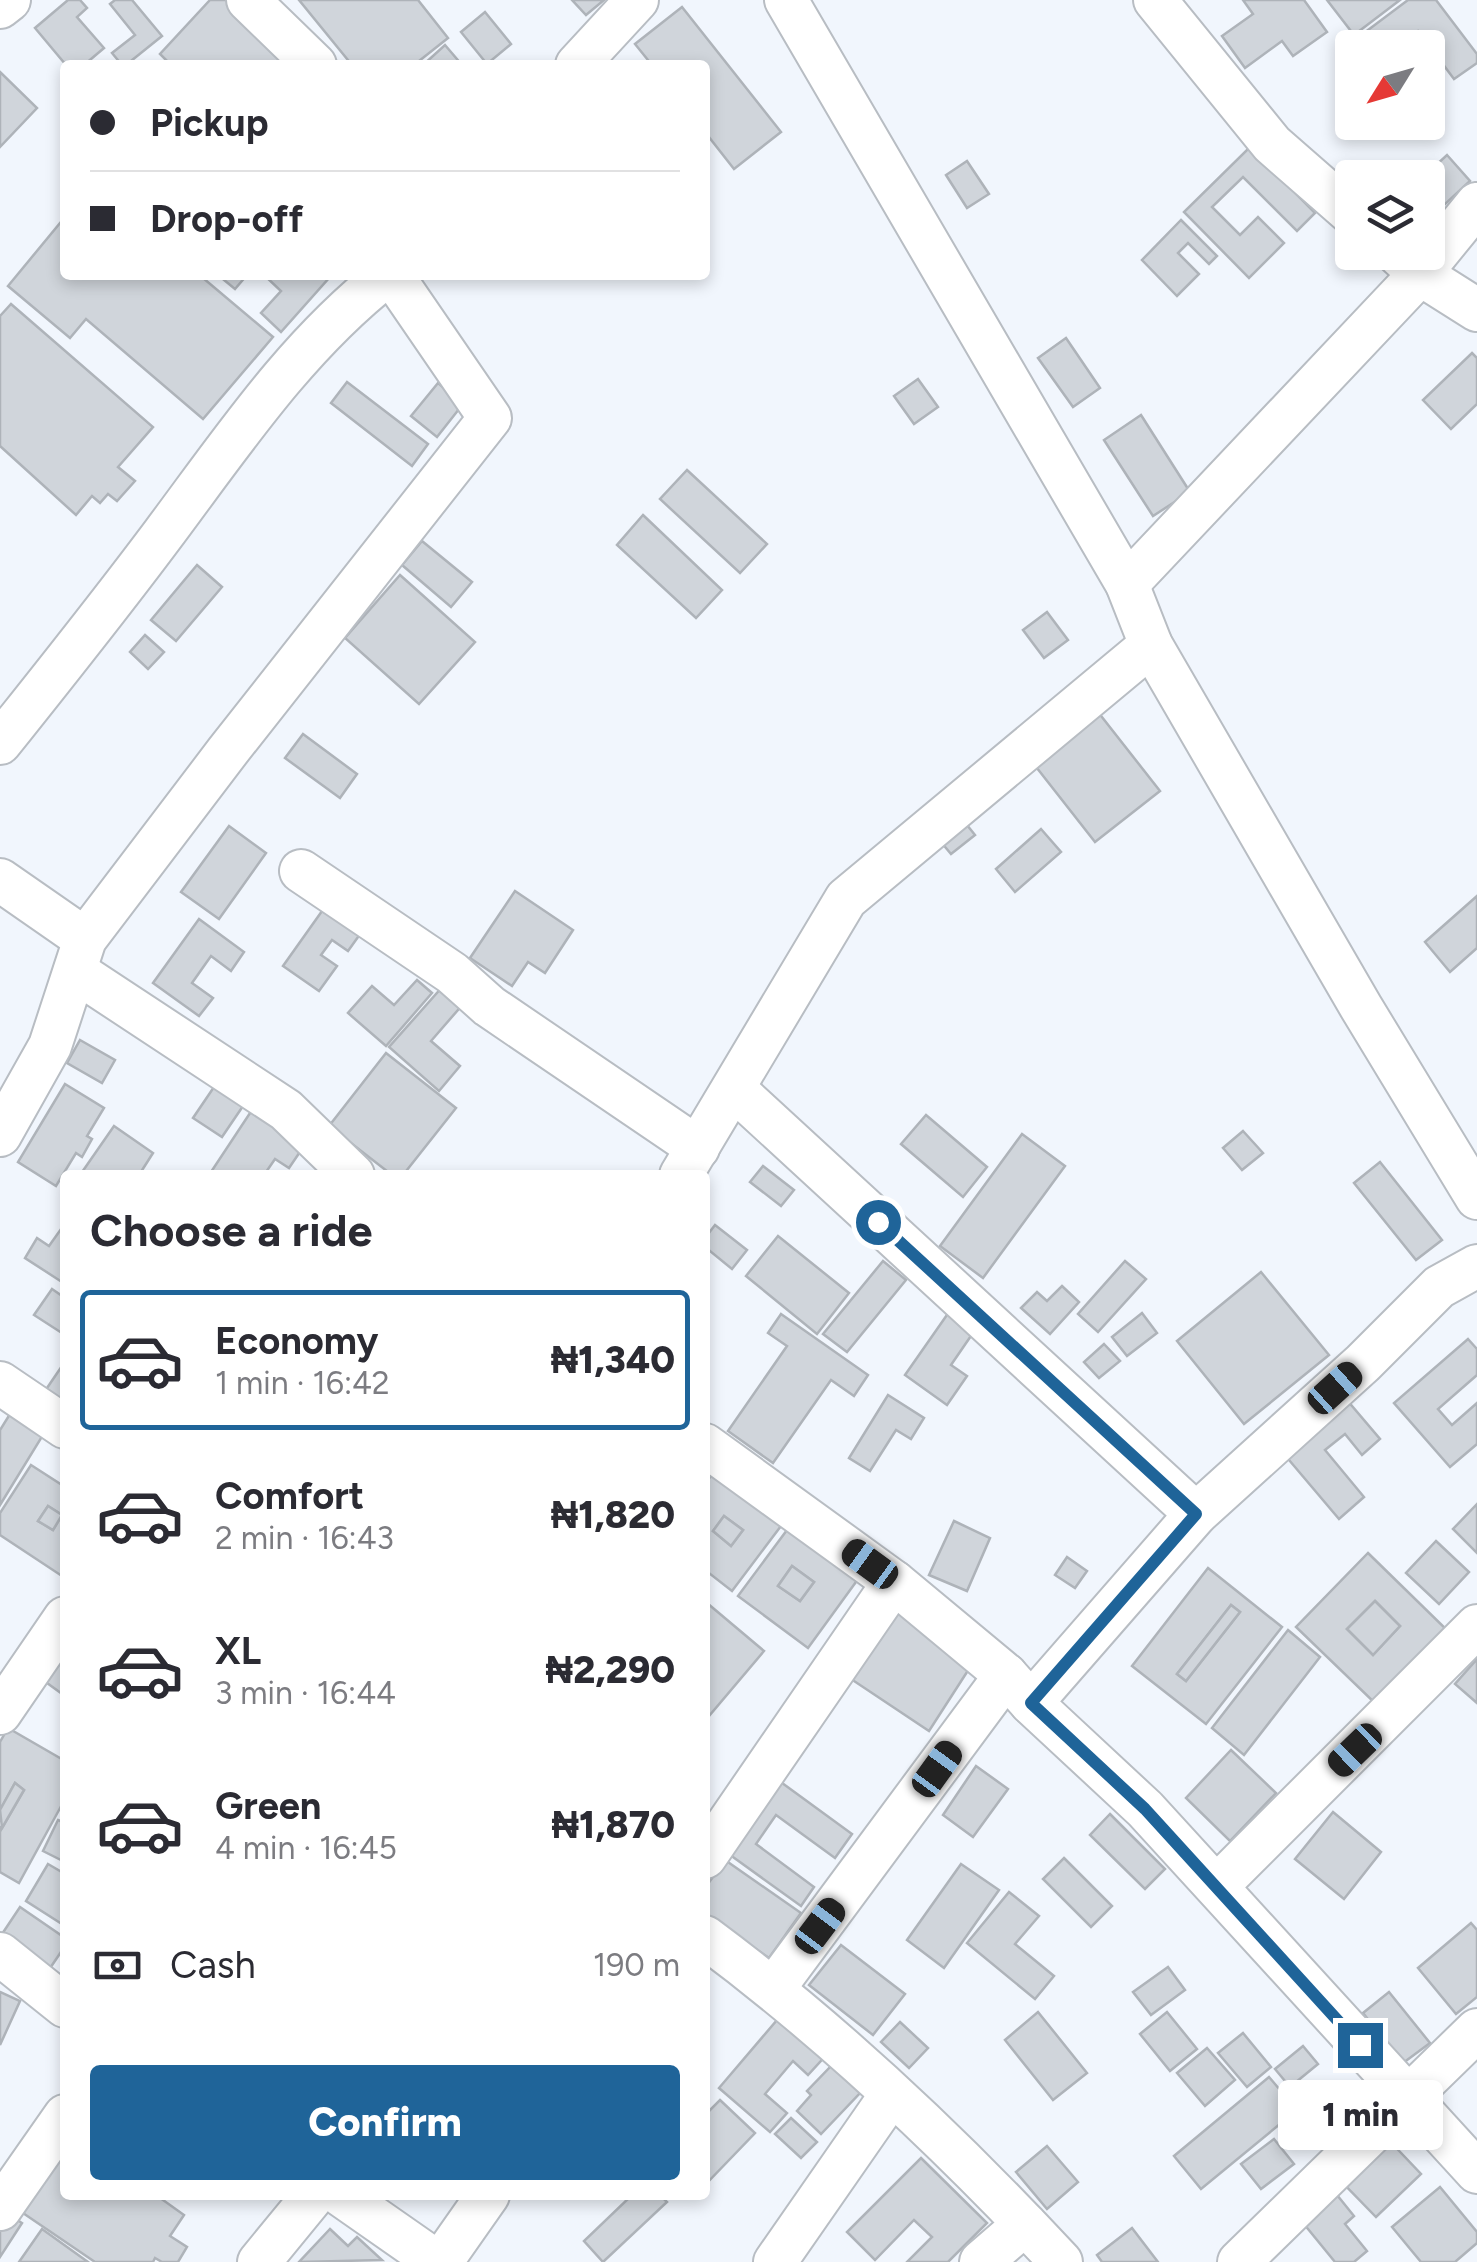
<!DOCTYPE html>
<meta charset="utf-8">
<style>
:root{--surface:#fff;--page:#f2f2f3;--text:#2b2b33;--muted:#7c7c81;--line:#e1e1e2;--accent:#1f6499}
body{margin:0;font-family:Figtree,sans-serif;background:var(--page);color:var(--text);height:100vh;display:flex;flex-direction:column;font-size:38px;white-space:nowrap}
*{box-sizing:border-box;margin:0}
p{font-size:32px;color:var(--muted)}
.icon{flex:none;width:55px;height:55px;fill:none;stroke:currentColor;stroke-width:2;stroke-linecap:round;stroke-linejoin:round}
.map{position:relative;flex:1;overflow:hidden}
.details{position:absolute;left:60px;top:1170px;width:650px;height:1030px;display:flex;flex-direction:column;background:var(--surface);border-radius:10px;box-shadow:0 5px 15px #0003}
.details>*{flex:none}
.top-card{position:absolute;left:60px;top:60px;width:650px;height:220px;border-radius:10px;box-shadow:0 5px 15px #0003;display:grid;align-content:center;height:220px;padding:0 30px;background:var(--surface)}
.needle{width:65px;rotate:233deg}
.buttons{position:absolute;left:1335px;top:30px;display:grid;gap:20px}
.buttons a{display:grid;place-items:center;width:110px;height:110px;border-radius:10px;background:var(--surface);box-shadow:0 5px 15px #0003;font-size:50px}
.end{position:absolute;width:45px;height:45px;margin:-22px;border:12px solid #1f6499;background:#fff;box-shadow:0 0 0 5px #fff}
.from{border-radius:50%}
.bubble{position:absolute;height:70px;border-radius:10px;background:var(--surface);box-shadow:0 5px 15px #0003;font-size:32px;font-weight:800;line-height:70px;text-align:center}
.car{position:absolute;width:30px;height:60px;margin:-30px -15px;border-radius:12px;box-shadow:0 0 8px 2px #0007;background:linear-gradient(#222 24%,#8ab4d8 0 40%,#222 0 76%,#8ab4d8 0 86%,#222 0)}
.top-card b{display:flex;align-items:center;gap:35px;height:95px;font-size:38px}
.top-card b+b{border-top:2px solid var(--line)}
.top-card i{width:25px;height:25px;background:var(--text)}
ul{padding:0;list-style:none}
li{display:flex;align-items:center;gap:30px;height:140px;margin:0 20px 15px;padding:0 10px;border:5px solid transparent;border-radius:10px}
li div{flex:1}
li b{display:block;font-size:38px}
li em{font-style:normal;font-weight:800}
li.current{border-color:var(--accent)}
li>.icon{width:90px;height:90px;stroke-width:1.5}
h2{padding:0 30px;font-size:45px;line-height:120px}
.pay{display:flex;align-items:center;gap:25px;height:110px;padding:0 30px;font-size:38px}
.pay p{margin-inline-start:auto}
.button{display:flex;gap:20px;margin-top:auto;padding:20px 30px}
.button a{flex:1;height:115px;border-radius:10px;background:var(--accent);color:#fff;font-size:40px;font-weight:800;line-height:115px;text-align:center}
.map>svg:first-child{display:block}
</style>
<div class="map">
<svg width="1477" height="2262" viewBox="0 0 1477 2262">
<rect width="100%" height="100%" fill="#f1f6fd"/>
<g fill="#d0d5db" stroke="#aeb3b9" stroke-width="2.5" fill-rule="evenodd">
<path d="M 68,0 L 80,0 L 87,8 L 77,17 L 104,48 L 84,65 L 66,65 L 35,28 Z"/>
<path d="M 115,0 L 132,0 L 162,36 L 126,65 L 122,65 L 112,53 L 135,35 L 110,4 Z"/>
<path d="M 210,0 L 237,0 L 306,65 L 171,65 L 160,54 Z"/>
<path d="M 299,0 L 418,0 L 448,38 L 414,65 L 352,65 Z"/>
<path d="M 572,0 L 604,0 L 586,15 Z"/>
<path d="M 1243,0 L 1304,0 L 1327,32 L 1293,56 L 1282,41 L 1245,68 L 1222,36 L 1253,14 Z"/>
<path d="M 1327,0 L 1400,0 L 1354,35 Z"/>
<path d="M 1408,0 L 1436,0 L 1477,54 L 1477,63 L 1454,79 L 1418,31 L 1401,43 L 1404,48 L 1362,48 L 1356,39 Z"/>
<path d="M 682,7 L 781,132 L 734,169 L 705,132 L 705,65 L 652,65 L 635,44 Z"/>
<path d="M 485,12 L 511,44 L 487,64 L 461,32 Z"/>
<path d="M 445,45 L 462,65 L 423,65 Z"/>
<path d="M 0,72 L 37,108 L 0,147 Z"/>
<path d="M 1250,147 L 1315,213 L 1297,231 L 1243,177 L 1212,207 L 1240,235 L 1258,217 L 1284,243 L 1249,278 L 1184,212 Z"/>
<path d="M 1447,155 L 1470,181 L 1428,220 L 1428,178 L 1422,178 Z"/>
<path d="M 967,161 L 989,194 L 967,208 L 946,175 Z"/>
<path d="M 65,217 L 65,275 L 205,275 L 203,278 L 273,337 L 203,419 L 86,319 L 70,338 L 8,286 Z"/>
<path d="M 1181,220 L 1217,256 L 1209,264 L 1188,243 L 1178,253 L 1199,274 L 1177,296 L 1142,260 Z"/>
<path d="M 218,275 L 247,275 L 235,289 Z"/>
<path d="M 264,275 L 326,275 L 329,278 L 281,332 L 261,313 L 281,291 Z"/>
<path d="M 11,304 L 153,427 L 118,467 L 135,481 L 117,501 L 108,494 L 100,503 L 92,496 L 76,515 L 0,446 L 0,316 Z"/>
<path d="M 1066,338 L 1100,388 L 1073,407 L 1038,358 Z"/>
<path d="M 1472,353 L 1477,358 L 1477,404 L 1451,429 L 1423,400 Z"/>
<path d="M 918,379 L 938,407 L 914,424 L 894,396 Z"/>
<path d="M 347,382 L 428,444 L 412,466 L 331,403 Z"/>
<path d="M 438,383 L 463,404 L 437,437 L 411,416 Z"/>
<path d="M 1141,415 L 1190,492 L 1153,516 L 1104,440 Z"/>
<path d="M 687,470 L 767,544 L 740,573 L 660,499 Z"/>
<path d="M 643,515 L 722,590 L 696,618 L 617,545 Z"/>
<path d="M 422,541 L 472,582 L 451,607 L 402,565 Z"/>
<path d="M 197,565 L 222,587 L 176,641 L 151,620 Z"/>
<path d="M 400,575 L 475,642 L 419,704 L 345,638 Z"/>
<path d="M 1047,612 L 1068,640 L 1044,658 L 1023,630 Z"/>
<path d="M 145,635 L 164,652 L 148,669 L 130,652 Z"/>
<path d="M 1098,712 L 1160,791 L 1095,842 L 1033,763 Z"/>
<path d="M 303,734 L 357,774 L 340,798 L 285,758 Z"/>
<path d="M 955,810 L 975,835 L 951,854 L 931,830 Z"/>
<path d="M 229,826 L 266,853 L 219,919 L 181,892 Z"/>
<path d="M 1041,829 L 1061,852 L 1015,892 L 996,869 Z"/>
<path d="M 515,891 L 573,930 L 545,973 L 528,962 L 512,986 L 470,958 Z"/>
<path d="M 1477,896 L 1477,948 L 1450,972 L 1425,942 Z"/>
<path d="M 327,904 L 363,930 L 348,951 L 332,940 L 321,955 L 337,966 L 319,991 L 283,966 Z"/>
<path d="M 199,919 L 244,952 L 231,971 L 211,956 L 192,983 L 213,998 L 199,1016 L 153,983 Z"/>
<path d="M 417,980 L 432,993 L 386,1046 L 348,1013 L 372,986 L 394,1005 Z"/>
<path d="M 444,985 L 464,1003 L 431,1041 L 460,1066 L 439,1091 L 389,1047 Z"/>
<path d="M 80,1040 L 115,1060 L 102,1083 L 67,1063 Z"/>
<path d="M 386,1053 L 456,1108 L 403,1175 L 392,1175 L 329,1126 Z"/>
<path d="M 65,1084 L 104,1108 L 87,1136 L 92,1139 L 82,1157 L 76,1153 L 56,1186 L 18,1162 Z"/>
<path d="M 214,1087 L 243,1106 L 222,1137 L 193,1118 Z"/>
<path d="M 254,1107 L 306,1143 L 289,1168 L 275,1159 L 264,1175 L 209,1175 Z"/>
<path d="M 926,1115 L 987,1167 L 963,1197 L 901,1144 Z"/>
<path d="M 114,1126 L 153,1153 L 139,1175 L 80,1175 Z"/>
<path d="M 1243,1131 L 1263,1153 L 1242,1170 L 1223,1148 Z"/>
<path d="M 1022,1134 L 1065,1166 L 983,1278 L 940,1246 Z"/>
<path d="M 1380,1162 L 1442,1240 L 1416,1260 L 1354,1183 Z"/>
<path d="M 763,1166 L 794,1190 L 781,1206 L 750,1182 Z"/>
<path d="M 715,1225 L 747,1250 L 732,1269 L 705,1247 L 705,1238 Z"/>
<path d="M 61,1229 L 65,1231 L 65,1284 L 25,1258 L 37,1238 L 49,1246 Z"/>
<path d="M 778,1236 L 849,1293 L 817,1334 L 746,1276 Z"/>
<path d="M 883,1261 L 906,1280 L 847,1352 L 823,1334 Z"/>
<path d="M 1125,1261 L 1146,1279 L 1098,1332 L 1078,1314 Z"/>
<path d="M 1261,1272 L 1329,1355 L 1244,1424 L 1177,1341 Z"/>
<path d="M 1062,1286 L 1079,1302 L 1050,1334 L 1021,1308 L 1037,1292 L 1047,1301 Z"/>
<path d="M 52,1289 L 65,1298 L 65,1335 L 34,1315 Z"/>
<path d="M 949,1312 L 975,1330 L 951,1365 L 967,1376 L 947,1405 L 905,1375 Z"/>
<path d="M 1142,1313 L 1157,1333 L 1127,1356 L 1112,1337 Z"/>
<path d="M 781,1314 L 868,1375 L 854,1396 L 831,1380 L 773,1463 L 728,1431 L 787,1346 L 768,1333 Z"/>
<path d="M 1468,1339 L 1477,1349 L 1477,1375 L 1438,1409 L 1452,1425 L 1477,1403 L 1477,1444 L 1450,1467 L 1394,1403 Z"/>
<path d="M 1104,1344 L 1120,1361 L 1099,1378 L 1084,1362 Z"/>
<path d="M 64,1363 L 65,1364 L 65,1405 L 45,1391 Z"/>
<path d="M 1341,1393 L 1380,1439 L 1362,1455 L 1345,1434 L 1325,1450 L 1364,1497 L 1339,1519 L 1278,1447 Z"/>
<path d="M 888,1395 L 924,1418 L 911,1439 L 896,1430 L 870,1471 L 849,1458 Z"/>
<path d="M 10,1414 L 43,1435 L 0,1505 L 0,1430 Z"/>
<path d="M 31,1465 L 65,1487 L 65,1578 L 0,1535 L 0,1513 ZM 48,1506 L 62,1515 L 53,1530 L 38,1521 Z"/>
<path d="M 716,1469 L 784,1522 L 732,1591 L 705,1570 L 705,1484 ZM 724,1516 L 743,1530 L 731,1546 L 713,1531 Z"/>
<path d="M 1477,1504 L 1477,1553 L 1453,1529 Z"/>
<path d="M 48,1506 L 62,1515 L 53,1530 L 38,1521 Z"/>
<path d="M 724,1516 L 743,1530 L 731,1546 L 713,1531 Z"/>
<path d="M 954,1521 L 990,1538 L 967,1591 L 929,1575 Z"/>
<path d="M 790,1526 L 861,1575 L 808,1648 L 738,1596 ZM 792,1566 L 814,1582 L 800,1601 L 778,1586 Z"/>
<path d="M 1436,1541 L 1469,1572 L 1439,1604 L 1406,1573 Z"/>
<path d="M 1368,1553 L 1450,1633 L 1379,1707 L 1296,1627 ZM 1375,1601 L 1400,1626 L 1373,1655 L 1347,1629 Z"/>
<path d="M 1067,1557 L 1087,1571 L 1075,1588 L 1055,1575 Z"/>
<path d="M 792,1566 L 814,1582 L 800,1601 L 778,1586 Z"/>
<path d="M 1208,1568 L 1282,1627 L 1206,1724 L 1132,1666 ZM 1231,1605 L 1240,1612 L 1186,1681 L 1177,1674 Z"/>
<path d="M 889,1601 L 976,1658 L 929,1731 L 842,1673 Z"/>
<path d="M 1375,1601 L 1400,1626 L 1373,1655 L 1347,1629 Z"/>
<path d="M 707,1603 L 764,1651 L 709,1716 L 705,1713 Z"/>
<path d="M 1231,1605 L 1240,1612 L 1186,1681 L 1177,1674 Z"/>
<path d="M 1288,1630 L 1320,1657 L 1244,1755 L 1212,1728 Z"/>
<path d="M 65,1636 L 65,1696 L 36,1675 Z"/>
<path d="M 1477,1659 L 1477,1703 L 1455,1684 Z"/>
<path d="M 8,1728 L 65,1761 L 65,1799 L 19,1883 L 0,1872 L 0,1827 L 2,1828 L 24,1790 L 15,1783 L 0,1810 L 0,1742 Z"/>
<path d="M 1231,1750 L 1276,1793 L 1230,1841 L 1186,1798 Z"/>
<path d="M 976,1766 L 1008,1789 L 973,1837 L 943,1815 Z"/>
<path d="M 778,1780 L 852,1834 L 835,1858 L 776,1815 L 756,1844 L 814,1887 L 801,1906 L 726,1852 Z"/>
<path d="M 15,1783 L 24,1790 L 2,1828 L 0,1810 Z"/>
<path d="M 1333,1812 L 1381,1852 L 1344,1899 L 1295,1859 Z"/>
<path d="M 1110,1814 L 1165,1869 L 1145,1889 L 1090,1835 Z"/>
<path d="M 58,1820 L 65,1823 L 65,1862 L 43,1851 Z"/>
<path d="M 1064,1858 L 1112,1906 L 1091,1927 L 1043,1879 Z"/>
<path d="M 725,1860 L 801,1913 L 769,1958 L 705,1914 L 705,1888 Z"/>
<path d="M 48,1864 L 65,1874 L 65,1926 L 26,1901 Z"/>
<path d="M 961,1864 L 999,1890 L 944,1968 L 907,1940 Z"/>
<path d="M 1009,1892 L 1039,1916 L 1015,1944 L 1054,1976 L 1035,1999 L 967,1943 Z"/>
<path d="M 20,1907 L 65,1938 L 65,1946 L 44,1977 L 0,1937 Z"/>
<path d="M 1471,1923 L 1477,1930 L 1477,1997 L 1456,2014 L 1418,1968 Z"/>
<path d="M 841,1945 L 905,1994 L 873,2035 L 809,1985 Z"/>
<path d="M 1168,1967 L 1185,1990 L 1151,2015 L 1133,1992 Z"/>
<path d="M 0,1992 L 20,2001 L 0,2045 Z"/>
<path d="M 1389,1992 L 1430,2043 L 1403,2063 L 1363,2013 Z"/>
<path d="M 1038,2012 L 1087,2073 L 1053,2100 L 1005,2040 Z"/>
<path d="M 1167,2012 L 1197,2049 L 1170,2071 L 1140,2034 Z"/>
<path d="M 783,2013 L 829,2052 L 808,2075 L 793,2061 L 765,2094 L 787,2113 L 770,2132 L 719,2088 Z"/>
<path d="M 900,2022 L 928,2048 L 909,2068 L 881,2042 Z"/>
<path d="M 1243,2033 L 1271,2067 L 1247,2087 L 1218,2053 Z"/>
<path d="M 1303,2046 L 1318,2064 L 1290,2087 L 1275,2069 Z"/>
<path d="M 1207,2048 L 1235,2080 L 1205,2106 L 1177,2073 Z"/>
<path d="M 833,2064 L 861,2092 L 821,2134 L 797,2111 L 811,2095 L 807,2091 Z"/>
<path d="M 1269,2077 L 1297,2110 L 1201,2189 L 1174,2156 Z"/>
<path d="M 1351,2090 L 1370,2112 L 1331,2147 L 1312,2125 Z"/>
<path d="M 720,2100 L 755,2133 L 705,2185 L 705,2115 Z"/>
<path d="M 791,2118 L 817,2142 L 801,2158 L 775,2134 Z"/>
<path d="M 1384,2135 L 1421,2174 L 1376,2217 L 1339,2179 Z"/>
<path d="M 65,2139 L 65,2195 L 156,2195 L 184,2215 L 170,2236 L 187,2247 L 178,2262 L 162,2262 L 155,2258 L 153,2262 L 95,2262 L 17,2209 Z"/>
<path d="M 1274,2139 L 1294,2164 L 1261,2189 L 1241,2164 Z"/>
<path d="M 1047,2146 L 1078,2182 L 1047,2209 L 1016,2172 Z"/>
<path d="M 921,2158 L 987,2223 L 948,2262 L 907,2262 L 932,2237 L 914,2220 L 875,2260 L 847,2232 Z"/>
<path d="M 1440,2187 L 1477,2232 L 1477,2243 L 1455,2262 L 1421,2262 L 1392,2227 Z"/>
<path d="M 1333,2190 L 1354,2216 L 1345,2224 L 1367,2251 L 1354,2262 L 1335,2262 L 1299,2218 Z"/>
<path d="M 632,2195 L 660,2195 L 667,2202 L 603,2262 L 584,2241 Z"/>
<path d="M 8,2214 L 22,2223 L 0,2257 L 0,2227 Z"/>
<path d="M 1132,2228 L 1158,2262 L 1102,2262 L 1097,2255 Z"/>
<path d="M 42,2229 L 88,2262 L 19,2262 Z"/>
<path d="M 330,2229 L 348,2246 L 357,2237 L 382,2260 L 299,2262 Z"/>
</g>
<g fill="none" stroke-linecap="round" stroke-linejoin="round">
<defs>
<g id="minor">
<path d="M 248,0 L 315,65"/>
<path d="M 786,0 L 1127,584 L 1151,645 L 1361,1007 L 1477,1198"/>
<path d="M 1155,0 L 1272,144 L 1352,214"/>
<path d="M 0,7 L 9,0"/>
<path d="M 577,65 L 637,0"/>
<path d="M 1396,252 L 1420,274 L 1477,310"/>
<path d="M 1127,584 L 1420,274 L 1477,204"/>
<path d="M 0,743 C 56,673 111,604 164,533 C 232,442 296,346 387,275"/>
<path d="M 301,871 L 452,973 L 489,1006 L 698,1148"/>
<path d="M 0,880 L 85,939"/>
<path d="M 75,971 L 286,1110 L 353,1175"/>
<path d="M 734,1089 L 1196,1514"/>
<path d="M 0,1135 L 50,1046 L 85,939 L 227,752 L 490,418 L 392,275"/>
<path d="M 681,1175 L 846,899 L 1151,645"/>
<path d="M 0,1383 L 65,1427"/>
<path d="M 705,1445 L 894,1582 L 1006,1675 L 1031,1703 L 1145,1809 L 1477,2172"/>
<path d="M 1031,1703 L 1196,1514 L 1363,1363 L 1439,1287 L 1477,1266"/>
<path d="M 0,1713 L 65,1618"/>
<path d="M 705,1857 L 894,1582"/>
<path d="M 1217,1886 L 1477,1626"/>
<path d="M 705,1937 C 833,2032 952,2145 1061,2262"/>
<path d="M 0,1954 L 65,2006"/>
<path d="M 774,1988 L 1006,1675"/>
<path d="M 341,2195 L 437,2262"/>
<path d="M 0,2209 L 65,2116"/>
<path d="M 259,2262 L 314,2195"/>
<path d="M 441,2262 L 488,2195"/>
<path d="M 775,2262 L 891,2095"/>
<path d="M 981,2262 L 1025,2224"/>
<path d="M 1239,2262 L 1477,2030"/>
</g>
</defs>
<use href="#minor" stroke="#b8bdc3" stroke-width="46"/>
<use href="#minor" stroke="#fff" stroke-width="42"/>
</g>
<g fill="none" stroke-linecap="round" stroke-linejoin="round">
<path stroke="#1f6499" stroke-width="12" d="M 878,1222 L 1196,1514 L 1031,1703 L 1145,1809 L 1360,2045"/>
</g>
</svg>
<div class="buttons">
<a><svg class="needle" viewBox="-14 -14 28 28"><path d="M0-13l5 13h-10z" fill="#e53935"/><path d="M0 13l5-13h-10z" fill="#7c7c81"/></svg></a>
<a><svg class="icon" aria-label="layers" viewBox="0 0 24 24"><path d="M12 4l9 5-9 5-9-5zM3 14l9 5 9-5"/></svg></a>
</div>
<i class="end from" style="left:878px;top:1222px"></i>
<i class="end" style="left:1360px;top:2045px"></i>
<div class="bubble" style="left:1278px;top:2080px;width:165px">1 min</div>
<i class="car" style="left:1335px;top:1388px;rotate:48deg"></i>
<i class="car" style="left:870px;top:1564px;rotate:306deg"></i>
<i class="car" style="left:1355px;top:1750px;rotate:226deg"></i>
<i class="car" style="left:937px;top:1769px;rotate:36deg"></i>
<i class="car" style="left:820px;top:1926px;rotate:37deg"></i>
<div class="top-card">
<b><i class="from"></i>Pickup</b>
<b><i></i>Drop-off</b>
</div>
<section class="details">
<h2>Choose a ride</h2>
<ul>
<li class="current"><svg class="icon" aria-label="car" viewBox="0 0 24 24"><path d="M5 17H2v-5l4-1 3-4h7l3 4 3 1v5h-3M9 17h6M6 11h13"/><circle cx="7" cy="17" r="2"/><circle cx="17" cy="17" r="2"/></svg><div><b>Economy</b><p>1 min · 16:42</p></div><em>₦1,340</em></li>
<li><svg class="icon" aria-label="car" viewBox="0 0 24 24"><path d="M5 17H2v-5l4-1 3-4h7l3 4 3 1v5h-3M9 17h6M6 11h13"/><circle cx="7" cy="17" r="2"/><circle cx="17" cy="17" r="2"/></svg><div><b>Comfort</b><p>2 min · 16:43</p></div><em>₦1,820</em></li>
<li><svg class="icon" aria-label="car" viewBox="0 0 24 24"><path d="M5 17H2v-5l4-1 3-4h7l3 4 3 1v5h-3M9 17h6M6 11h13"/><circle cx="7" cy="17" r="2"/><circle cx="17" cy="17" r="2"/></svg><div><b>XL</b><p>3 min · 16:44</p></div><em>₦2,290</em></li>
<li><svg class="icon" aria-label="car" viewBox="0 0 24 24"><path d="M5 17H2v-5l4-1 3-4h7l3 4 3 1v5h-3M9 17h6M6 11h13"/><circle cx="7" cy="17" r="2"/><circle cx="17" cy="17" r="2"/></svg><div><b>Green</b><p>4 min · 16:45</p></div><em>₦1,870</em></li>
</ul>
<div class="pay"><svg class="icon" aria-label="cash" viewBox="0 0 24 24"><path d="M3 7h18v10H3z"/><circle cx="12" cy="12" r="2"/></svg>Cash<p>190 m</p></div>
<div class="button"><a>Confirm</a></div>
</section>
</div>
